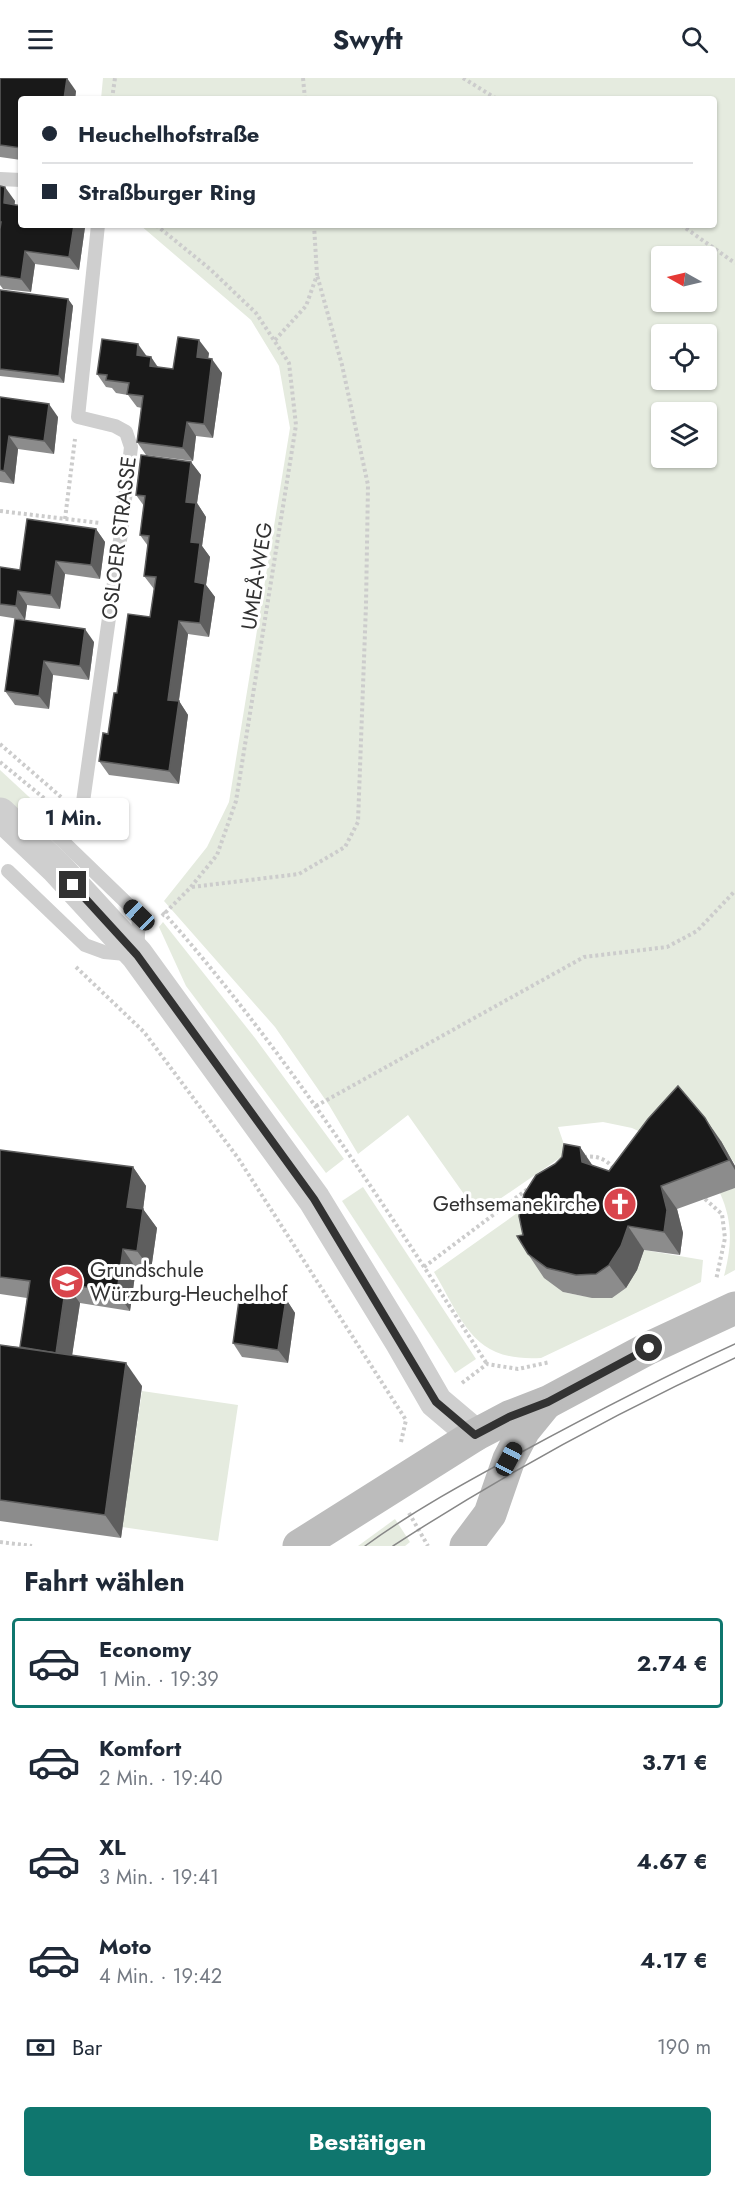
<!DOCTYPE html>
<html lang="de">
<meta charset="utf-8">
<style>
:root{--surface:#fff;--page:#f6f6f7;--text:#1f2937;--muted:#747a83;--line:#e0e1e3;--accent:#0f766e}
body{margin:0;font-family:Jost,sans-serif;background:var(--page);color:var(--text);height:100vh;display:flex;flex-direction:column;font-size:22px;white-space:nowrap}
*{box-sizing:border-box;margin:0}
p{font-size:20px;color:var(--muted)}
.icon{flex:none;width:33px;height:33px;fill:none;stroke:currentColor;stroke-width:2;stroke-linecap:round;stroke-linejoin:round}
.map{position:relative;height:1468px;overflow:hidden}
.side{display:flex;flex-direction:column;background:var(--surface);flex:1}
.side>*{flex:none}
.hud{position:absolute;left:18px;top:18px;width:699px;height:132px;border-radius:6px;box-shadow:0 2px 4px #0004;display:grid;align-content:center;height:132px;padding:0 24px;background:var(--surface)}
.needle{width:39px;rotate:278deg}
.controls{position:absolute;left:651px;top:168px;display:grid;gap:12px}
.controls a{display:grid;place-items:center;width:66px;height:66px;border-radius:6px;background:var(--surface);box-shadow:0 2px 4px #0004;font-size:30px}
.end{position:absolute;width:27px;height:27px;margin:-14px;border:8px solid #323232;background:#fff;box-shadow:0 0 0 3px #fff}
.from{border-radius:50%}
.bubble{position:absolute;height:42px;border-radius:6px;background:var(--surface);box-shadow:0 2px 4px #0004;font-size:20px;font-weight:700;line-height:42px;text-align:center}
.car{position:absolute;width:18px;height:36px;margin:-18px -9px;border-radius:8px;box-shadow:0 0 4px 2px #0007;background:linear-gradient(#222 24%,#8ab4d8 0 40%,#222 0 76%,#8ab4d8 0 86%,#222 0)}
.hud b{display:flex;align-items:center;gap:21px;height:57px;font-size:22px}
.hud b+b{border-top:2px solid var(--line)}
.hud i{width:15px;height:15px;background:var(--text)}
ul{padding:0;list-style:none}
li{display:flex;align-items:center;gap:18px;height:90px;margin:0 12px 9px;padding:0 12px;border:3px solid transparent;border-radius:6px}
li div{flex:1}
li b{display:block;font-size:22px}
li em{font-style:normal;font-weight:700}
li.active{border-color:var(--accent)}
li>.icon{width:54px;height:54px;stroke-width:1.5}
h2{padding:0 24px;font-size:27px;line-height:72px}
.pay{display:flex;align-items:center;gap:15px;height:66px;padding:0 24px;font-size:22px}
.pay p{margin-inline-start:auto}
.button{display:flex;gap:12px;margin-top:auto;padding:12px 24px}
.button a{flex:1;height:69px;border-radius:6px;background:var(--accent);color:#fff;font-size:24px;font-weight:700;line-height:69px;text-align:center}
header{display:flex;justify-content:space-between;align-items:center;height:78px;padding:0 24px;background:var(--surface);font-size:27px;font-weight:700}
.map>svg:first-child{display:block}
</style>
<header><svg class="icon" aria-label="menu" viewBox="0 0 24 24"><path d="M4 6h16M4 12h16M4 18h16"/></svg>Swyft<svg class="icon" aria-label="search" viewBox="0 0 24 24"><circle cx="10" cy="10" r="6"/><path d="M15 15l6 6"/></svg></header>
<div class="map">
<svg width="735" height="1468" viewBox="0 0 735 1468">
<rect width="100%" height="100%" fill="#fff"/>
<g fill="#e5ebdf" fill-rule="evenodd">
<path d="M 103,0 L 735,0 L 735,1086 L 707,1045 L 664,1065 L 632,1050 L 603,1044 L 558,1049 L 567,1075 L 478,1136 L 408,1037 L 358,1076 L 329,1027 L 275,949 L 164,823 L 207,769 L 229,724 L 290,350 L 279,288 L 251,242 L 140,147 L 714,147 L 714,21 L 101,21 ZM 662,178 L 706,178 L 706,224 L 662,224 ZM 662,256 L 706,256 L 706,302 L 662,302 ZM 662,334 L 706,334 L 706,380 L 662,380 Z"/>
<path d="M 0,692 L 55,743 L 40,758 L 0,723 Z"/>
<path d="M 163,844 L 255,960 L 344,1081 L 326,1095 L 186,908 L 159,849 Z"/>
<path d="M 571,1097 L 563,1214 C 614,1225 626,1223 644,1172 L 703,1182 L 701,1204 L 541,1280 C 473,1284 464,1245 434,1194 Z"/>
<path d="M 363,1109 L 476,1281 L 455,1295 L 342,1123 Z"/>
<path d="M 735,1110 L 735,1192 L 724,1198 C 732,1167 733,1144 720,1115 Z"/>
<path d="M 142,1313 L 238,1327 L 218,1463 L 122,1449 Z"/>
<path d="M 395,1441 L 410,1464 L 405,1468 L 358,1468 Z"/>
</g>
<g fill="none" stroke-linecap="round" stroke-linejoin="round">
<g stroke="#ccc" stroke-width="4" stroke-dasharray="3 3" stroke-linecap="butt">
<path d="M 303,0 L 305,21"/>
<path d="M 463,0 L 497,21"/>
<path d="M 112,21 L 115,0"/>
<path d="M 156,147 L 210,191 L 256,235 L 289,285 L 296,347 L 236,723 L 217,777 L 190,810 L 162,838"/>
<path d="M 681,147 L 735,185"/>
<path d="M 275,262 L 306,228 L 317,197 L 314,147"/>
<path d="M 0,433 L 100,445"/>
<path d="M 65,441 L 75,361"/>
<path d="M 0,666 L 61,719"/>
<path d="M 0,684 L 50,725"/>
<path d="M 192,809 L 299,796 L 345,769 L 358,744 L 366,527 L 368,407 L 342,287 L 317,197"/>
<path d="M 163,834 C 286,973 386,1130 487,1286"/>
<path d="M 76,889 L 144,954 L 238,1080 L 406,1342"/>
<path d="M 316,1028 L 584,879 L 667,869 L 697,853 L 735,813"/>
<path d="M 584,1079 C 596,1077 607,1081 614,1091"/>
<path d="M 705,1121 L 722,1136 L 725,1160 L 716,1202"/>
<path d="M 424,1189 L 529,1110"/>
<path d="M 462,1305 L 487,1286 L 518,1291 L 550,1284"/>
<path d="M 401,1364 L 406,1342"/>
<path d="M 409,1435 L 428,1468"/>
<path d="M 0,1464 L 32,1468"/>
</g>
<g stroke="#cfcfcf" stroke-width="14">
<path d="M 0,101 L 21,102"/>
<path d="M 81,738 L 122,448 L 131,369 L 126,354 L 115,348 L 78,339 L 98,147"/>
<path d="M 8,793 L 85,867 L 104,874 L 137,877 L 139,837 L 48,749"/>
</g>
<path stroke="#cfcfcf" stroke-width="33" d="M 0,736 L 57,790 L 137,877 L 314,1121 L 402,1265 L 436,1324 L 475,1357"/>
<g stroke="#bcbcbc" stroke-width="33">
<path d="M 299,1468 L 475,1357 L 509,1339 L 548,1324 L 649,1270 L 735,1230"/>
<path d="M 466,1468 L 490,1436 L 509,1381 L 524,1352 L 546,1325"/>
</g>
<g stroke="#878787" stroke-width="1.5">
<path d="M 365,1468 C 413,1433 466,1404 518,1376 C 590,1337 661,1300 735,1266"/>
<path d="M 393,1468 C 502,1397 616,1335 735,1280"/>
</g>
</g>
<g fill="#8c8c8c">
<path d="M 0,0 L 76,13 L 75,21 L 21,21 L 21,82 L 0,79 Z"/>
<path d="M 0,108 L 15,123 L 14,127 L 21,147 L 84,147 L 85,149 L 79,192 L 35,186 L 31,214 L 3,211 L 0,207 Z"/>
<path d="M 0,212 L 68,221 L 73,228 L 64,305 L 0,298 Z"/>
<path d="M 209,275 L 208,281 L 222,295 L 213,360 L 196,358 L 193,383 L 146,377 L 137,364 L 142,330 L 137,329 L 128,317 L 116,315 L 112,310 L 106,309 L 97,296 L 147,278 L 151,279 L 158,289 L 173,291 Z"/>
<path d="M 0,319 L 58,339 L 54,376 L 18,371 L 14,406 L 0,404 Z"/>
<path d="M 191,384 L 201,397 L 197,425 L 206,439 L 202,468 L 210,479 L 206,507 L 215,519 L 209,559 L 188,556 L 179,623 L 188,637 L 179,706 L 109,697 L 99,683 L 108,656 L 117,615 L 150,539 L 154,511 L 144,498 L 148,468 L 140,457 L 144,428 L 136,417 Z"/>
<path d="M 96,451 L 105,464 L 100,501 L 65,496 L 60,531 L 27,527 L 25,542 L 0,538 L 0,489 L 20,492 Z"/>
<path d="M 15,541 L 94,564 L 89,602 L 53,597 L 49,631 L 15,627 L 5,613 Z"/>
<path d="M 721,1063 L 735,1088 L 735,1110 L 677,1131 L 683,1155 L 680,1177 L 644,1172 L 637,1192 L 626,1210 L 612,1220 L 592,1220 L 563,1214 L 544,1200 L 528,1176 L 523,1157 L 555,1086 L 580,1069 L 593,1088 L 609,1093 Z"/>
<path d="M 0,1072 L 133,1089 L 146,1108 L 143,1131 L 157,1150 L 151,1192 L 136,1190 L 130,1233 L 80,1225 L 72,1277 L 142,1308 L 121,1460 L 0,1443 L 0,1267 L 20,1269 L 27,1220 L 0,1216 Z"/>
<path d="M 286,1221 L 295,1235 L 288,1285 L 242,1279 L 233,1265 Z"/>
</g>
<g fill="#5e5e5e">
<path d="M 67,0 L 76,13 L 75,21 L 64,21 Z"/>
<path d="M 5,109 L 15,123 L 13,139 L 4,125 Z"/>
<path d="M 74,147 L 84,147 L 85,149 L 79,192 L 69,179 Z"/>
<path d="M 25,173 L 35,186 L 31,214 L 21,201 Z"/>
<path d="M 68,221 L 73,228 L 64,305 L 59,298 Z"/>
<path d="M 199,262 L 209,275 L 206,293 L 197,279 Z"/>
<path d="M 138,266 L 148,280 L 137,277 Z"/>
<path d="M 151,279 L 160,293 L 150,288 Z"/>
<path d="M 212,281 L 222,295 L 213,360 L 204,346 Z"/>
<path d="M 49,326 L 58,339 L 54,376 L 44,363 Z"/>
<path d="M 187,344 L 196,358 L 193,383 L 183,370 Z"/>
<path d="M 9,358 L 18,371 L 14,406 L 4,393 Z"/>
<path d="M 191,384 L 201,397 L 197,425 L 206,439 L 202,468 L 210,479 L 206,507 L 215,519 L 209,559 L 200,545 L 191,464 L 186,424 Z"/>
<path d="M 96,451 L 105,464 L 100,501 L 91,487 Z"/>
<path d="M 56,483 L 65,496 L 60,531 L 51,517 Z"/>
<path d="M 18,513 L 27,527 L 25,542 L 16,528 Z"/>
<path d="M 179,543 L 188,556 L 177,635 L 168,622 Z"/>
<path d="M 85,551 L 94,564 L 89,602 L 80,588 Z"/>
<path d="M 44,583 L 53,597 L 49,631 L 39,618 Z"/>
<path d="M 179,623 L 188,637 L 179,706 L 169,693 Z"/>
<path d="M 705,1040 L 721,1063 L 735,1088 L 735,1092 L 729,1082 Z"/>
<path d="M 580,1069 L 596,1093 L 582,1084 Z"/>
<path d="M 133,1089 L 146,1108 L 141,1148 L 127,1129 Z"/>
<path d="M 661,1108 L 677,1131 L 683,1155 L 680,1177 L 664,1154 Z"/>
<path d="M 143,1131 L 157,1150 L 151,1192 L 137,1173 Z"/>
<path d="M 628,1148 L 644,1172 L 637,1192 L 626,1210 L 609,1187 Z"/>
<path d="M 123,1171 L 136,1190 L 130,1233 L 117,1214 Z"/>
<path d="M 66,1206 L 80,1225 L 69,1298 L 55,1279 Z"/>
<path d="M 286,1221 L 295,1235 L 288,1285 L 278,1272 Z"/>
<path d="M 126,1285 L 142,1308 L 121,1460 L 105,1437 Z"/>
</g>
<g fill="#191919" stroke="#5e5e5e" stroke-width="1.5">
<path d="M 0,0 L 67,0 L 64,21 L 21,21 L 21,70 L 0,67 Z"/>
<path d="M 0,108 L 5,109 L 4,125 L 21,128 L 21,147 L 74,147 L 69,179 L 25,173 L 21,201 L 0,198 L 0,151 L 1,144 L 0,144 Z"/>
<path d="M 0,212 L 68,221 L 59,298 L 0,291 Z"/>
<path d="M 178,259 L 199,262 L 197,279 L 212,281 L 204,346 L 187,344 L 183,370 L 137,364 L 143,318 L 127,316 L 129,305 L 106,302 L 107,297 L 97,296 L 102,261 L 138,266 L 137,277 L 151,279 L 150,288 L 173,291 Z"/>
<path d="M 0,319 L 49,326 L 44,363 L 9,358 L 4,393 L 0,392 Z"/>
<path d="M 141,377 L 191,384 L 186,424 L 196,425 L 191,464 L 200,465 L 195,504 L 205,506 L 200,545 L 179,543 L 168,622 L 179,623 L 169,693 L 99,683 L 103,655 L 108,656 L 114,615 L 117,615 L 128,536 L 150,539 L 156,499 L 144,498 L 149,458 L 140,457 L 145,418 L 136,417 Z"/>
<path d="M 27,441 L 96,451 L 91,487 L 56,483 L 51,517 L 18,513 L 16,528 L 0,526 L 0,489 L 20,492 Z"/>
<path d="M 15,541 L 85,551 L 80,588 L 44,583 L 39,618 L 5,613 Z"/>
<path d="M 678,1008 L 705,1040 L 729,1082 L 661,1108 L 667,1132 L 664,1154 L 628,1148 L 621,1168 L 609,1187 L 596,1196 L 576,1197 L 547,1190 L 528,1176 L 517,1158 L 523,1157 L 519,1138 L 524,1116 L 536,1097 L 555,1086 L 562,1079 L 564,1066 L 580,1069 L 582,1084 L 609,1093 L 648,1041 Z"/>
<path d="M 0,1072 L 133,1089 L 127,1129 L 143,1131 L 137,1173 L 123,1171 L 117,1214 L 66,1206 L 56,1275 L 20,1269 L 30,1203 L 0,1199 Z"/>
<path d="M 240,1215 L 286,1221 L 278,1272 L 233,1265 Z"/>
<path d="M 0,1267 L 126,1285 L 105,1437 L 0,1422 Z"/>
</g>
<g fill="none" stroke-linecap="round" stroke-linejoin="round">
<path stroke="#323232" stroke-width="8" d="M 73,807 L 137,877 L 314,1121 L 436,1324 L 475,1357 L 509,1339 L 548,1324 L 649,1270"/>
</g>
<defs>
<symbol id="church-disc" viewBox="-11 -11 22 22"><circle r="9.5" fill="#d9454c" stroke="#fff"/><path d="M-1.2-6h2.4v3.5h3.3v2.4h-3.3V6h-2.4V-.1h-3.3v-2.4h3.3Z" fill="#fff"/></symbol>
<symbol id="school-disc" viewBox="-11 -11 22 22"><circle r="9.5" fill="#d9454c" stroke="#fff"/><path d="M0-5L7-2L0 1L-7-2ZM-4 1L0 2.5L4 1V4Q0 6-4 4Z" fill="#fff"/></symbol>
</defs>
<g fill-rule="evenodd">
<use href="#church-disc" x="601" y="1107" width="38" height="38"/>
<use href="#school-disc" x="48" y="1185" width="38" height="38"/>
</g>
<g text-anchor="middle" stroke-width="6" stroke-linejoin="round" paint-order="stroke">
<g font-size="21" fill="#323232" stroke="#fff">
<text transform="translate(119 460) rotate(-83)" y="7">OSLOER STRASSE</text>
<text transform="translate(257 498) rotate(-81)" y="7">UMEÅ-WEG</text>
</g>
<g font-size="21" fill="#323232" stroke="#fff" text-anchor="end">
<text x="597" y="1133">Gethsemanekirche</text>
<text x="90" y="1199" text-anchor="start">Grundschule<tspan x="90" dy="24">Würzburg-Heuchelhof</tspan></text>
</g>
</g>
</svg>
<div class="controls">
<a><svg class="needle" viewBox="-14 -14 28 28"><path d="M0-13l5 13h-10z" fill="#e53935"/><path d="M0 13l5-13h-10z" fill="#747a83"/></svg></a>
<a><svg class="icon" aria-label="locate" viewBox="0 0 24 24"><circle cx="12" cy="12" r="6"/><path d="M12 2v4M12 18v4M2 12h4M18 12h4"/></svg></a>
<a><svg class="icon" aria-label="layers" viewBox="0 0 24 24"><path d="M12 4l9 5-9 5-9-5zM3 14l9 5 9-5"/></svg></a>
</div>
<i class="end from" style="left:649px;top:1270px"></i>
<i class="end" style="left:73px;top:807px"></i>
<div class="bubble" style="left:18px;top:720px;width:111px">1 Min.</div>
<i class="car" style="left:139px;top:837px;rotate:314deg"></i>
<i class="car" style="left:509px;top:1381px;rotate:28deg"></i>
<div class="hud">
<b><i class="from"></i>Heuchelhofstraße</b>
<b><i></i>Straßburger Ring</b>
</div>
</div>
<section class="side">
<h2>Fahrt wählen</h2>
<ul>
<li class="active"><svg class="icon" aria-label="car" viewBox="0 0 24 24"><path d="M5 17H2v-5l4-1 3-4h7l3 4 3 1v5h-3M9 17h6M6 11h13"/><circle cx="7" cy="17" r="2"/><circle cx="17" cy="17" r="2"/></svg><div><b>Economy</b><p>1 Min. · 19:39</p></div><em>2.74 €</em></li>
<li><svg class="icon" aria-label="car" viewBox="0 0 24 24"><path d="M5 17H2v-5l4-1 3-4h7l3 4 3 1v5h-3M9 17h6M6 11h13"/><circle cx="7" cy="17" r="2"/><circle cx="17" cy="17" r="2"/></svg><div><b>Komfort</b><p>2 Min. · 19:40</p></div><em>3.71 €</em></li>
<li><svg class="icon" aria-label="car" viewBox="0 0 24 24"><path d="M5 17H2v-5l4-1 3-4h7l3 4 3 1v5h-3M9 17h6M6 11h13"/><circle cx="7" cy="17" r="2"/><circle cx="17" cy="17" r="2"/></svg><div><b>XL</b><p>3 Min. · 19:41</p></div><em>4.67 €</em></li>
<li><svg class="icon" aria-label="car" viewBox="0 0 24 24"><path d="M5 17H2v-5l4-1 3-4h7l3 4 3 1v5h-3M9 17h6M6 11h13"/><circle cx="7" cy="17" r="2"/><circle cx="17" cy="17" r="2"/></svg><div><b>Moto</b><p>4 Min. · 19:42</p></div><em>4.17 €</em></li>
</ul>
<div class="pay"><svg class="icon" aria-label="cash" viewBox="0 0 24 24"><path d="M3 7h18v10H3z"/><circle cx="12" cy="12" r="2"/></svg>Bar<p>190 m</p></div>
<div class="button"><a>Bestätigen</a></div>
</section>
